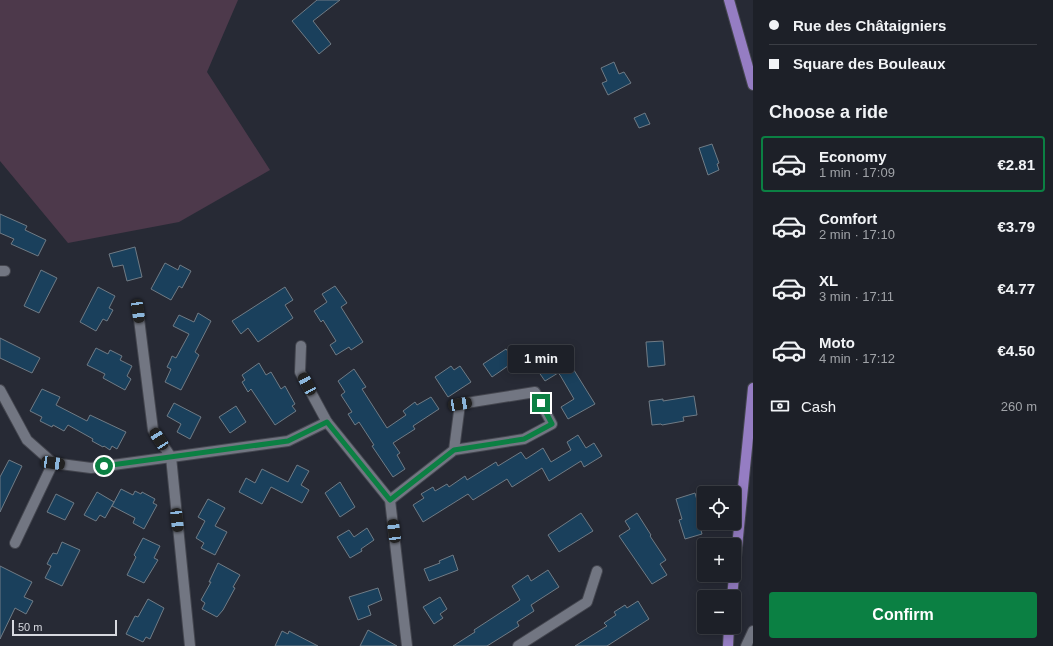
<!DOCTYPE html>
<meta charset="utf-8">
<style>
:root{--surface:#1d2028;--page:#2a2d34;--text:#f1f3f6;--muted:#a0a3a8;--line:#3b3e45;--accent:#0b8043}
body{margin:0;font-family:Arial,sans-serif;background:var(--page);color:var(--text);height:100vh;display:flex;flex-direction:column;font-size:15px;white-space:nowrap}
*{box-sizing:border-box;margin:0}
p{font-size:13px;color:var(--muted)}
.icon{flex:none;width:22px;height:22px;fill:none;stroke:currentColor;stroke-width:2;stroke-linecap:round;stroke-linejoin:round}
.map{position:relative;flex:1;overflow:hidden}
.side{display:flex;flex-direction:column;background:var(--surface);width:300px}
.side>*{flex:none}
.guide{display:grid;align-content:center;height:88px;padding:0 16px;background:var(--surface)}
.buttons{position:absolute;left:697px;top:486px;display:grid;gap:8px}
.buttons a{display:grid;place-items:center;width:44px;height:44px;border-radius:4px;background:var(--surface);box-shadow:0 2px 10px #0003,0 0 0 1px var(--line);font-size:20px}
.scale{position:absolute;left:12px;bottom:10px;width:105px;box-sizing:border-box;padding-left:4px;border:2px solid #d7d9e0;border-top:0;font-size:11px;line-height:14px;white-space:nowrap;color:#d7d9e0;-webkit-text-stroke:3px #272a35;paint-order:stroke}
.end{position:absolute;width:18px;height:18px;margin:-9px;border:5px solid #0b8043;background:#fff;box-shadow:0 0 0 2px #fff}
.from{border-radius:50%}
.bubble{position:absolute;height:28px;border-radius:4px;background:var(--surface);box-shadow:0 2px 10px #0003,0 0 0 1px var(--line);font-size:13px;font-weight:600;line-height:28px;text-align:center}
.car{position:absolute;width:12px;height:24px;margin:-12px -6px;border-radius:5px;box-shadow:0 0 3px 1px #0007;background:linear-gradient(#222 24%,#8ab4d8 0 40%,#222 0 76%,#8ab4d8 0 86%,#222 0)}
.guide b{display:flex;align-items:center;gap:14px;height:38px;font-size:15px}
.guide b+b{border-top:1px solid var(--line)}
.guide i{width:10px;height:10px;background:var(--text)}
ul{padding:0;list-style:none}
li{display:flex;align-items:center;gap:12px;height:56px;margin:0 8px 6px;padding:0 8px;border:2px solid transparent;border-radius:4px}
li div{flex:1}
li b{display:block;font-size:15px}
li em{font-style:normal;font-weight:600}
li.active{border-color:var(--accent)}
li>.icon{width:36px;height:36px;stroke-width:1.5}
h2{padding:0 16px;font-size:18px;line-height:48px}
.pay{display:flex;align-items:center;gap:10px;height:44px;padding:0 16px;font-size:15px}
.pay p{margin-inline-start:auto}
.button{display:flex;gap:8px;margin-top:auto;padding:8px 16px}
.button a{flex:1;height:46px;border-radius:4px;background:var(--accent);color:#fff;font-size:16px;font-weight:600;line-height:46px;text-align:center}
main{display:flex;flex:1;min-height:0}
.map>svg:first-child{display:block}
</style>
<main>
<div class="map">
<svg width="753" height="646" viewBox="0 0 753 646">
<rect width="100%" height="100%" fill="#272a35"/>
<path fill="#4d394b" d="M 0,0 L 238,0 L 207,72 L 270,170 L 179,222 L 68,243 L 0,161 Z"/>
<g fill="#1a405c" stroke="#707b85">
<path d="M 317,0 L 340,0 L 313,21 L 331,44 L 319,54 L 292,21 Z"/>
<path d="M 614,62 L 619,74 L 624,72 L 631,83 L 608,95 L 602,83 L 607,81 L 601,68 Z"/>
<path d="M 645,113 L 650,124 L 639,128 L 634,118 Z"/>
<path d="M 712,144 L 719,163 L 717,164 L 719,170 L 708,175 L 699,148 Z"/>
<path d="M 0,214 L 27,226 L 25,230 L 46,240 L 38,256 L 11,244 L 14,239 L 0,233 Z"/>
<path d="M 135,247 L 142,277 L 127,281 L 123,265 L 113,267 L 109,254 Z"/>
<path d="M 165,263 L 178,270 L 180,265 L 191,271 L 182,288 L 179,286 L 171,300 L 151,289 Z"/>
<path d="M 41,270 L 57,278 L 39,313 L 24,306 Z"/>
<path d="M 335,286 L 347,303 L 341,307 L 363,342 L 351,350 L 349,347 L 336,355 L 330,345 L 336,341 L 323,320 L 321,322 L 314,311 L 327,302 L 322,294 Z"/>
<path d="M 98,287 L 115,296 L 109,308 L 113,310 L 107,321 L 103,319 L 96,331 L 80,322 Z"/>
<path d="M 285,287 L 293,300 L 285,305 L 293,318 L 258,342 L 248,328 L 241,334 L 232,321 Z"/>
<path d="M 198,313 L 211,321 L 195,352 L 199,355 L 181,390 L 165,382 L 171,369 L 167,367 L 170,361 L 172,356 L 176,358 L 189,334 L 173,326 L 179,315 L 194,322 Z"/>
<path d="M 0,338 L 40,358 L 32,373 L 0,358 Z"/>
<path d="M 663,341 L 665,365 L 648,367 L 646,342 Z"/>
<path d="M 559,346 L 595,404 L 568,419 L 561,407 L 574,399 L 560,375 L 558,373 L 545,381 L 538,371 L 551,362 L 546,354 Z"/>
<path d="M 96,348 L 108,354 L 110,350 L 122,356 L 120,360 L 132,366 L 127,376 L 131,379 L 125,390 L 103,378 L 105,374 L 87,365 Z"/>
<path d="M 506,349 L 515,361 L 492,377 L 483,364 Z"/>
<path d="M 259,363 L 266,375 L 271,372 L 281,389 L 285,386 L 295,404 L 292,406 L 296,411 L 275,425 L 251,389 L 248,392 L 242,382 L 245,380 L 242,375 Z"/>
<path d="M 451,366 L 454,370 L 460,366 L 471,382 L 448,397 L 435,377 Z"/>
<path d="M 354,369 L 366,387 L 362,389 L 387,428 L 406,415 L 403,411 L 415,402 L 417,405 L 431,397 L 439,409 L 413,426 L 415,429 L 393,443 L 400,453 L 397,455 L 405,469 L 393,477 L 372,446 L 374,445 L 359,422 L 355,425 L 348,414 L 352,412 L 341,395 L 345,392 L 338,381 Z"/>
<path d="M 42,389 L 60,397 L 56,405 L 87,421 L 90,415 L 126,432 L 117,449 L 112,446 L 110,450 L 104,446 L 103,447 L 92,441 L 93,439 L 68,425 L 64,431 L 53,425 L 52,427 L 40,421 L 42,417 L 30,411 Z"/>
<path d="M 694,396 L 697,415 L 683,417 L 684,421 L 662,425 L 661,424 L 652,425 L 649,401 L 663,399 L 663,401 Z"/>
<path d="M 174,403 L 201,417 L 190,439 L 177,432 L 181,424 L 167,416 Z"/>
<path d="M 236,406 L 246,422 L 230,433 L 219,417 Z"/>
<path d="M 578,435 L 586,448 L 594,443 L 602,456 L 584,467 L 581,461 L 549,481 L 542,468 L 512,487 L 507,479 L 473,500 L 468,494 L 423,522 L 413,505 L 424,498 L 421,494 L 433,487 L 435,491 L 447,484 L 449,487 L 465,476 L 467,480 L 496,462 L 498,466 L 521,452 L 526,459 L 543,448 L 551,462 L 571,450 L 567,442 Z"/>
<path d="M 9,460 L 22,466 L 0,512 L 0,477 Z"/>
<path d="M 297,465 L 309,471 L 301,485 L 309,490 L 302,503 L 271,487 L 262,504 L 239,492 L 246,478 L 255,483 L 262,469 L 288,482 Z"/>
<path d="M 340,482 L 355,507 L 340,517 L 325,493 Z"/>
<path d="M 121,489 L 133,495 L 135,491 L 141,494 L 142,492 L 155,499 L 153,503 L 157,505 L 144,529 L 133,523 L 135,518 L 112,506 Z"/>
<path d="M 97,492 L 114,502 L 105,518 L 100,515 L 96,521 L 84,515 Z"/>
<path d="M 695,493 L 699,507 L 697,507 L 702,522 L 699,523 L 702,534 L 685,539 L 679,520 L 682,519 L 676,499 Z"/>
<path d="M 56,494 L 74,503 L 65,520 L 47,512 Z"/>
<path d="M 208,499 L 225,508 L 215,526 L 227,532 L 215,555 L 201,548 L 204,543 L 196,538 L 205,521 L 198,517 Z"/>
<path d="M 581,513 L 593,531 L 559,552 L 548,535 Z"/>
<path d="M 637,513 L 651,535 L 650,536 L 666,560 L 660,564 L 667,575 L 652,584 L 619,536 L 630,529 L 625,521 Z"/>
<path d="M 367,528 L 374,540 L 361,549 L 362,551 L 350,558 L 337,537 L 349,530 L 354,537 Z"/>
<path d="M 143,538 L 160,546 L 154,558 L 158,560 L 144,583 L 127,575 L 136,557 L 134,555 Z"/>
<path d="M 62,542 L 80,550 L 62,586 L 45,578 L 51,566 L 47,564 L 50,558 L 53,553 L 57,554 Z"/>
<path d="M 453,555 L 458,570 L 429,581 L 424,569 L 440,563 L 439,561 Z"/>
<path d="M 218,563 L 240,575 L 233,587 L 235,588 L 223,610 L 217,617 L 202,609 L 205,603 L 201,600 L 211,582 L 209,582 Z"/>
<path d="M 0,566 L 32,582 L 24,597 L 33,601 L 26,614 L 15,608 L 0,639 Z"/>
<path d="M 548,570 L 559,587 L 531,605 L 534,611 L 517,622 L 519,626 L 487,646 L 453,646 L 475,632 L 474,630 L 520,600 L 512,586 L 528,575 L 531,581 Z"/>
<path d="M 378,588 L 382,600 L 368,606 L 371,615 L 358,620 L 349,597 Z"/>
<path d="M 440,597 L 447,609 L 440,614 L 443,618 L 434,624 L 423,607 Z"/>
<path d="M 148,599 L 164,608 L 150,639 L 146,637 L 143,642 L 126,634 L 135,616 L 138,617 Z"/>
<path d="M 638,601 L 649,619 L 607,646 L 575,646 L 607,626 L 604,623 L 616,615 L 614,612 L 625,605 L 627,608 Z"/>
<path d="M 368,630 L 397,646 L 360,646 Z"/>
<path d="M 282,631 L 288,634 L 289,631 L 318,646 L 275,646 Z"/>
</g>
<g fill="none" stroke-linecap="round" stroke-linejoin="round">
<defs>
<g id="minor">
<path d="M 0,271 L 5,271"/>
<path d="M 138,311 L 153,430 L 171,457 L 190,646"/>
<path d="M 301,346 L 300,372 L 327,422"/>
<path d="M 0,390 L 27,440 L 53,463 L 91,468 L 288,441 L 327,422 L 390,500 L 407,646"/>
<path d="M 390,500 L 454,450 L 524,439 L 552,424 L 535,392 L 460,404 L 454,450"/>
<path d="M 15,543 L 53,463"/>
<path d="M 518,646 L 587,602 L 597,571"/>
<path d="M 746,646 L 753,631"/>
</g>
<g id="major">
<path d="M 729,0 L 753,85"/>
<path d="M 732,597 L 753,388"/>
<path d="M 728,646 L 729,627"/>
</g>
</defs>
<use href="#minor" stroke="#44464f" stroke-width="12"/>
<use href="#major" stroke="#44464f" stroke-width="12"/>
<use href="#minor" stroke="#727682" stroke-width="10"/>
<use href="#major" stroke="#957dc3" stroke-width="10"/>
</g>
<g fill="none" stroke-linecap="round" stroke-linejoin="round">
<path stroke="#0b8043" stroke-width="5" d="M 104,466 L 288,441 L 327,422 L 390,500 L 454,450 L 524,439 L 552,424 L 541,403"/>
</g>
</svg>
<div class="buttons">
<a><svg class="icon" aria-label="locate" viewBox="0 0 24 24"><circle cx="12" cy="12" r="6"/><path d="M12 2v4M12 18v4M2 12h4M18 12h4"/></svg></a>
<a>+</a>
<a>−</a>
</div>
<div class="scale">50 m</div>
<i class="end from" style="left:104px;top:466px"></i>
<i class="end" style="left:541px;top:403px"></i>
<div class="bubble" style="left:508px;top:345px;width:66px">1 min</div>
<i class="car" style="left:138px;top:311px;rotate:172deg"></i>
<i class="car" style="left:307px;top:384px;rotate:332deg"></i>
<i class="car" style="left:460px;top:404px;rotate:81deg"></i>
<i class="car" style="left:159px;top:439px;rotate:327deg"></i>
<i class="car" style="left:53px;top:463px;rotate:98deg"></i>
<i class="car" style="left:177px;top:520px;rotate:174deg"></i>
<i class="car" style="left:394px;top:531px;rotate:353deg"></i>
</div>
<section class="side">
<div class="guide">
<b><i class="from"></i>Rue des Châtaigniers</b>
<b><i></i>Square des Bouleaux</b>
</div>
<h2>Choose a ride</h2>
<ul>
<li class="active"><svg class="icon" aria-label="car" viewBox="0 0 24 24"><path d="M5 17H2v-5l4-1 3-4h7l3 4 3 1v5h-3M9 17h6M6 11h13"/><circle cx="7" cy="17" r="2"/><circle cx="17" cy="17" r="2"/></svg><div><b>Economy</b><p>1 min · 17:09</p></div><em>€2.81</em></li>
<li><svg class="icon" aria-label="car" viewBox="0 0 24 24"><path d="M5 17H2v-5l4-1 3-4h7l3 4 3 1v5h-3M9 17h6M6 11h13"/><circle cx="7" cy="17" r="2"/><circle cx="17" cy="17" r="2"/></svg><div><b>Comfort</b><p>2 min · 17:10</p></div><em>€3.79</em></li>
<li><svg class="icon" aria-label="car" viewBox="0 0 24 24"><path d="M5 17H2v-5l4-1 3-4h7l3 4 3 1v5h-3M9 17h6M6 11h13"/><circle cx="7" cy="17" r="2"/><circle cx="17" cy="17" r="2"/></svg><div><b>XL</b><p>3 min · 17:11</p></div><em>€4.77</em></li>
<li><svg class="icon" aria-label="car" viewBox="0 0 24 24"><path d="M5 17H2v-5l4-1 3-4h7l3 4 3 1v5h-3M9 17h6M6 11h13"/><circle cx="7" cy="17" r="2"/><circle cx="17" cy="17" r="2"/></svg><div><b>Moto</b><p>4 min · 17:12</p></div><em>€4.50</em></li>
</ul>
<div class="pay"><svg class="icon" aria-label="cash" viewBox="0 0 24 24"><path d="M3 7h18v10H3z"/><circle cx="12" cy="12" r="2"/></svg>Cash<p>260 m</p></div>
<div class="button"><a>Confirm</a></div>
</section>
</main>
